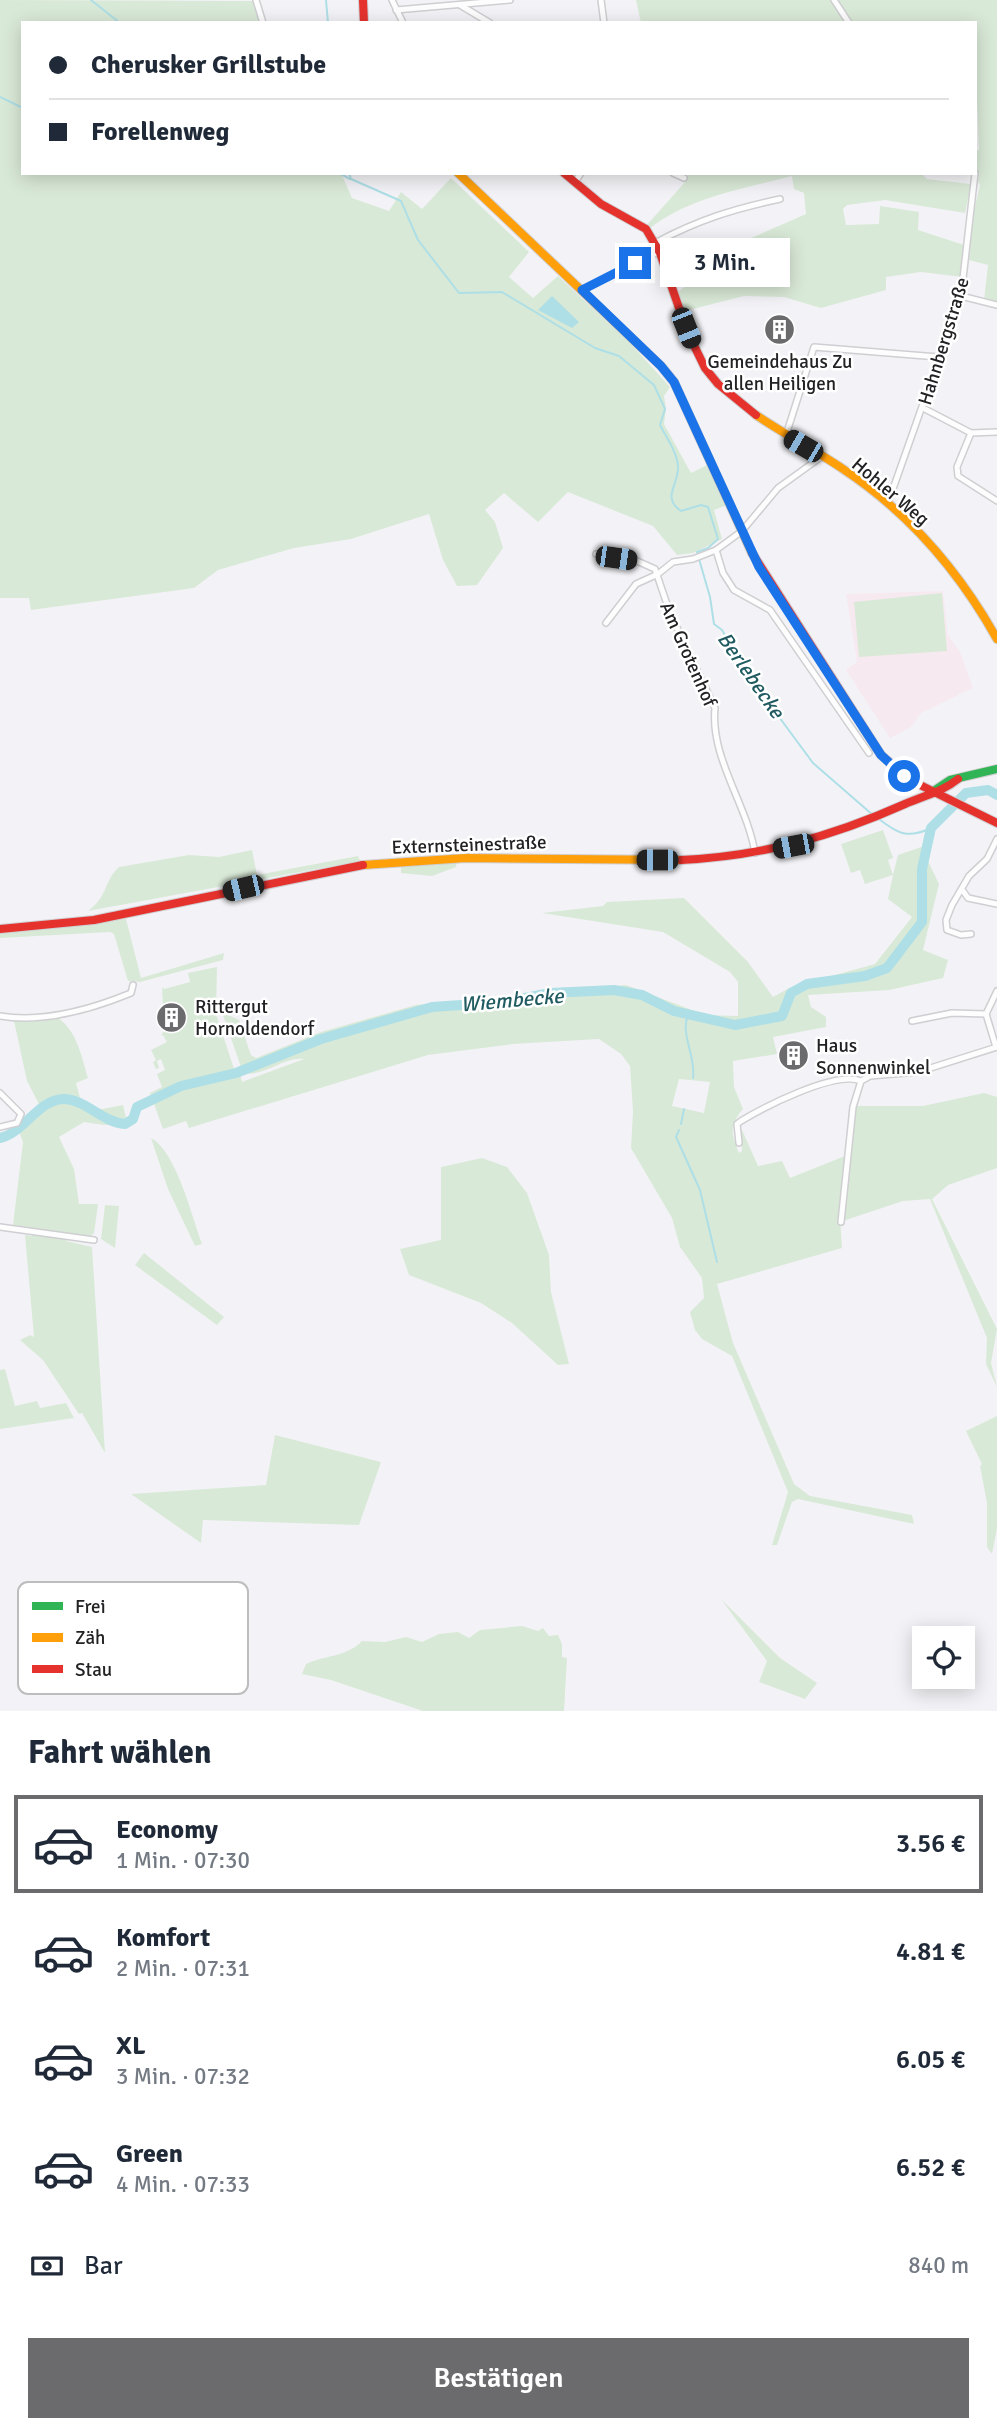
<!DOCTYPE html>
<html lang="de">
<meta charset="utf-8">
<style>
:root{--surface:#fff;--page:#f6f6f7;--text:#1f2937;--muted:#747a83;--line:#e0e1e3;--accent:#6b6b6e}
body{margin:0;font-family:Signika,sans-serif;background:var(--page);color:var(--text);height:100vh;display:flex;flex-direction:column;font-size:26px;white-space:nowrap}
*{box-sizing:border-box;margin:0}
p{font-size:23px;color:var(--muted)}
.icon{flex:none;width:38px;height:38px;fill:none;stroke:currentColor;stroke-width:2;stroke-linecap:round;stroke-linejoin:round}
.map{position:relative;height:1711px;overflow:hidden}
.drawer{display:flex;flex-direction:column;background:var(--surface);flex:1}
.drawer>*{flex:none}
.hud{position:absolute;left:21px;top:21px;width:956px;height:154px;border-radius:0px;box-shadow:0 4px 18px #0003;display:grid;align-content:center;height:154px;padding:0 28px;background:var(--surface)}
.controls{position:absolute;left:912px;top:1626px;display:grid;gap:14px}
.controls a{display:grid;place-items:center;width:63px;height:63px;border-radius:0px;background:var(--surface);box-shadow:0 4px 18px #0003;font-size:35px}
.end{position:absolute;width:32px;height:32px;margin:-16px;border:9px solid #1a73e8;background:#fff;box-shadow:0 0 0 4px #fff}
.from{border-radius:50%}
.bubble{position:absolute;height:49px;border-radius:0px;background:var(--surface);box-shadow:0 4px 18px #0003;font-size:23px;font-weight:600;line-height:49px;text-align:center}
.car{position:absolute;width:21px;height:42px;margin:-21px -10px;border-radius:9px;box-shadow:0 0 5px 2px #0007;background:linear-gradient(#222 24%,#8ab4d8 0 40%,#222 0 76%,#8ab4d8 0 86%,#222 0)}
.hud b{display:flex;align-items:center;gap:24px;height:66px;font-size:26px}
.hud b+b{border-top:2px solid var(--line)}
.hud i{width:18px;height:18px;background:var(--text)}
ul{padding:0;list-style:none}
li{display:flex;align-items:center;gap:21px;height:98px;margin:0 14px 10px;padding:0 14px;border:4px solid transparent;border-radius:0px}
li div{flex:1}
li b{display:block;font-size:26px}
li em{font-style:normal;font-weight:600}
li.on{border-color:var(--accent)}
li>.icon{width:63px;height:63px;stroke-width:1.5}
h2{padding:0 28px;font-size:32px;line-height:84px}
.pay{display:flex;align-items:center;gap:18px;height:77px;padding:0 28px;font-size:26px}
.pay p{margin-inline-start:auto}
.action{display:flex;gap:14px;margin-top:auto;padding:14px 28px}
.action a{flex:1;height:80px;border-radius:0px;background:var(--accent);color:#fff;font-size:28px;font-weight:600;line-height:80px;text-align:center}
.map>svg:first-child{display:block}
</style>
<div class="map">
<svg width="997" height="1711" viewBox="0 0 997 1711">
<rect width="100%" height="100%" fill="#f3f3f7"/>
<path fill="#f7e9f0" d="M 943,591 L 948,635 L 960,652 L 973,688 L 921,713 L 911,727 L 890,738 L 846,670 L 857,662 L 846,594 Z"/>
<g fill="#d9e9d7" fill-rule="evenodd">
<path d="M 0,0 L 254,1 L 261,23 L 23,23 L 23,173 L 341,173 L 352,198 L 389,211 L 401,192 L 422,209 L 451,178 L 529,252 L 509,277 L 533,298 L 558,276 L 631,344 L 670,387 L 664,396 L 666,409 L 664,424 L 691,473 L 709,464 L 727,505 L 714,510 L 722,539 L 693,553 L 677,555 L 653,526 L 568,492 L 538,522 L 504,493 L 485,510 L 495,522 L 503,548 L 477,585 L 457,586 L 443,560 L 429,514 L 351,539 L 294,548 L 218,570 L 194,588 L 31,610 L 29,598 L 0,598 Z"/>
<path d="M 636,0 L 997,0 L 997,303 L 984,300 L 988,265 L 969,260 L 970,227 L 980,185 L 972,173 L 975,173 L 975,148 L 979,151 L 977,99 L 975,144 L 975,23 L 641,23 Z"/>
<path d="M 689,173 L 921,173 L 927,179 L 971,184 L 965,213 L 885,200 L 847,205 L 843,209 L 846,225 L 879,224 L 880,206 L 919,212 L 918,230 L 964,245 L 963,277 L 921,272 L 886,277 L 886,290 L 821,308 L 784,297 L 744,296 L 685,311 L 678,292 L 742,242 L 806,214 L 804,193 L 794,189 L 792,176 C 743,189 689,197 649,229 L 646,226 L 686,181 Z"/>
<path d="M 942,593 L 947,651 L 859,657 L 854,602 Z"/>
<path d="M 883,830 L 893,858 L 888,860 L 893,875 L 898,855 L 930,844 L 926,857 L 939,884 L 923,950 L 948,960 L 943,978 L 889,990 L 808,995 L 811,1007 L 826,1017 L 826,1027 L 773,1037 L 777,1054 L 733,1061 L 734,1087 L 743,1109 C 729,1125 731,1134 739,1153 L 742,1151 L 742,1130 L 758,1166 L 782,1161 L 790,1178 L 845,1156 L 840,1217 L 842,1248 L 717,1284 L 733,1343 L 794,1484 L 810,1496 L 912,1515 L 914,1524 L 798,1499 L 792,1502 L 777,1545 L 772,1545 L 788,1492 L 732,1356 L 702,1339 L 695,1330 L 690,1312 L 704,1298 L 702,1278 L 680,1247 L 672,1218 L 631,1148 L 633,1111 L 630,1066 L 621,1054 L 599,1039 L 513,1044 L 428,1055 L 189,1128 L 186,1121 L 163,1129 L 153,1101 L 183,1087 L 240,1073 L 242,1082 L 304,1059 C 284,1056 263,1078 243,1073 L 222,1012 L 239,1020 L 251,1055 L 256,1058 L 321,1032 L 416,1005 L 626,985 L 705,1015 L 738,1016 L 738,982 L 730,972 L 663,932 L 542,913 L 603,906 L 607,902 L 684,898 L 748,962 L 773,997 L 791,987 L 875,964 L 912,917 L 888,899 L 893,875 L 865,884 L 860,870 L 851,873 L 841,844 ZM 679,1079 L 710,1082 L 704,1113 L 672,1106 Z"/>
<path d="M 252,850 L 257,875 L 358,856 L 360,861 L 88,911 C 109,895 103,882 119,867 L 189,855 L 219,857 Z"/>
<path d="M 457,861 L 456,867 L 432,876 L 401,873 L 401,866 Z"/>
<path d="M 126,919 L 141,978 L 224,953 L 223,960 L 140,982 L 128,981 L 114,934 L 110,932 L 0,938 L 0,932 Z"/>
<path d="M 217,967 L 216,1014 L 235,1072 L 172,1088 L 151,1097 L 150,1093 L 162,1087 L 157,1074 L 165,1070 L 161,1059 L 157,1061 L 159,1068 L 156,1069 L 153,1062 L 156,1060 L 151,1050 L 167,1042 L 163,1035 L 161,1036 L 165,1028 L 161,1011 L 163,1009 L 162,987 L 164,989 L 190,982 L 188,973 Z"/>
<path d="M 55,1016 C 77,1029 81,1055 88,1078 L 76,1083 L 80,1098 L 97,1110 L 123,1105 L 126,1118 C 114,1129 99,1124 84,1122 L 59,1137 L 74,1169 L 79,1204 L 98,1204 L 94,1233 L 89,1237 L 67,1233 L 66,1241 L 92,1247 L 105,1453 L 82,1413 L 79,1414 L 43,1360 L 20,1340 L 30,1335 L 34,1337 L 25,1235 L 32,1236 L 33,1228 L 13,1225 L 23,1142 L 17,1127 L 40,1106 L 27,1081 L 14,1021 Z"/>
<path d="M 984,1093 L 997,1097 L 997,1168 L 948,1185 L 932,1199 L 997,1329 L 991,1363 L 997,1387 L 986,1364 L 987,1338 L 930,1199 L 903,1201 L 843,1221 L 856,1106 L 923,1106 Z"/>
<path d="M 151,1138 C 176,1151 192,1217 202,1244 L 195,1246 L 168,1189 Z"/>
<path d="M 482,1158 L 507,1167 L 527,1193 L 549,1255 L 551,1292 L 569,1364 L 558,1365 L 512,1323 L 481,1303 L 409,1275 L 400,1249 L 441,1240 L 441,1167 Z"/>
<path d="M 105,1205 L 119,1206 L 115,1248 L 101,1239 Z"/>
<path d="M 144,1253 L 224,1317 L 217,1325 L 135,1265 Z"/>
<path d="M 5,1369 L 15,1406 L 37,1401 L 40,1408 L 66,1403 L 74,1418 L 0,1429 L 0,1370 Z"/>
<path d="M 997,1416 L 997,1528 L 992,1554 L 987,1547 L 987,1503 L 980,1466 L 982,1464 L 966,1431 Z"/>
<path d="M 275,1435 L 381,1462 L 359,1525 L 203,1520 L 201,1543 L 131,1494 L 266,1485 Z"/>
<path d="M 721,1599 L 780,1658 L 817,1683 L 805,1699 L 759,1682 L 767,1661 Z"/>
<path d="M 522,1626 L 538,1631 L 543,1628 L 549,1636 L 558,1635 L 562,1644 L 562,1657 L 567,1658 L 564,1711 L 423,1711 L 331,1680 L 302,1674 L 306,1664 C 325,1655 347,1657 362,1641 L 385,1642 L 406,1637 L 422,1642 L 439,1634 L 458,1632 L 469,1638 L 480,1630 Z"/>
</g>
<path fill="#aedfe6" d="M 552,296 L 579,322 L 572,328 L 538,310 Z"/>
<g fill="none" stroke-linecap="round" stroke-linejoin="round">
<g stroke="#aedfe6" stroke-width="2">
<path d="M 91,0 L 120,23"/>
<path d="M 326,0 L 328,23"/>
<path d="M 0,97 L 23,108"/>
<path d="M 339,173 L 350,179"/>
<path d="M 349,173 L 351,179 L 401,201 L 418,240 L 459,293 L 502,292 L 595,348 L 619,356 L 654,385 L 665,409 L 660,425 C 666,437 677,452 678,466 C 679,485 661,497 681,511 L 701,505 L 708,507 L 718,539 L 708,548 L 697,552 L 710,597 L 714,624 L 722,630 L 754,683 L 813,763 L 874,816"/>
<path d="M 879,819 C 898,834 908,839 931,828"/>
<path d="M 688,1015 C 680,1034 696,1056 693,1078"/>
<path d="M 681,1124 L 684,1109"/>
<path d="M 679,1130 L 676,1137 L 700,1190 L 717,1262"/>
</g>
<path stroke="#aedfe6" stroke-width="10" d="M 0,1138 C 24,1133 39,1098 65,1099 C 86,1100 102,1122 125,1124 L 133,1119 L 137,1107 L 181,1086 L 236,1073 L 321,1039 L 432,1007 L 505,1002 L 550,993 L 614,990 L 642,995 L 674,1011 L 735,1025 L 782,1016 L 791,993 L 807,984 L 865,976 L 887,968 L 922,922 L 922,869 L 931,828 L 966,793 L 988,790 L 997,795"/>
<defs>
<g id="street">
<path d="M 256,0 L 263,23"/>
<path d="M 392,0 L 403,23"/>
<path d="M 601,0 L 604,23"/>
<path d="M 834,0 L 849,23"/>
<path d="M 460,5 L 490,23"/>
<path d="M 396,10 L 510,0"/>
<path d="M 673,173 L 684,178"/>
<path d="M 575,182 L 581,173"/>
<path d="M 655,243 C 698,220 733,209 780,199"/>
<path d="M 582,290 L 660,251"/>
<path d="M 961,296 L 997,305"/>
<path d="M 923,408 L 971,433 L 997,432"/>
<path d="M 971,433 L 957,467 L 958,476 L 997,501"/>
<path d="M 786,435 L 814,347 L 938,357"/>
<path d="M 888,503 L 961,296 L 975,173"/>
<path d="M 716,550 L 723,573 L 734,590 L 770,610 L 869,753"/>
<path d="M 596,554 L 637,561 L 655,569 L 670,613 L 715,708 C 710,758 747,804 755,853"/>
<path d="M 606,623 L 636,584 L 658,574 L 673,562 L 693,559 L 716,550 L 742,531 L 778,488 L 821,457"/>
<path d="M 963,891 L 968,898 L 997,904"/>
<path d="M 971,934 L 961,935 L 947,930 L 946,920 L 952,905 L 969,876 L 987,859 L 997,839"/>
<path d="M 986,1014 L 997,991"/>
<path d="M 0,1016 C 42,1023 92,1009 131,993 L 133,985"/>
<path d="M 912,1021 L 952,1013 L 986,1014 L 996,1047"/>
<path d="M 0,1093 L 21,1114 L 17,1123 L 0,1127"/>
<path d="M 739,1143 L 737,1124 L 741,1121 C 764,1107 836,1070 861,1081 L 870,1076 L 918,1072 L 997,1047"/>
<path d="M 841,1222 L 853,1107 L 861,1081"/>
<path d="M 0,1227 L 94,1240"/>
</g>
<path id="fast" d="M 935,790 L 950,780 L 997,769"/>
<g id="slow">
<path d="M 458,173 L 661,366 L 674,382 L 752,553"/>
<path d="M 756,415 C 784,434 815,450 843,469 C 908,512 959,571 997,639"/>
<path d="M 363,865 L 466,858 L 681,860"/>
</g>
<g id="jam">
<path d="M 363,0 L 364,23"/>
<path d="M 564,173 L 601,204 L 646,229 L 660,253 L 687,331 L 705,368 L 718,384 L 756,415"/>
<path d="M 752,553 L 881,755 L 910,780 L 997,823"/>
<path d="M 681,860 C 762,856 831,837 905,804 C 923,796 942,792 958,779"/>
<path d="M 0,929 L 94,920 L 363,865"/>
</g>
</defs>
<use href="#street" stroke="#cfcfd2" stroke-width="8"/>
<use href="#fast" stroke="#cfcfd2" stroke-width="10"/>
<use href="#slow" stroke="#cfcfd2" stroke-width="10"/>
<use href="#jam" stroke="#cfcfd2" stroke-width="10"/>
<use href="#street" stroke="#fdfdfe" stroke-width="5"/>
<use href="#fast" stroke="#30b455" stroke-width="8"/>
<use href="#slow" stroke="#ff9f0a" stroke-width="8"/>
<use href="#jam" stroke="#e5322d" stroke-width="8"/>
</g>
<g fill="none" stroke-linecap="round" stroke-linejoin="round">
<path stroke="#1a73e8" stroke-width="9" d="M 635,263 L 582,290 L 661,366 L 674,382 L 759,567 L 881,755 L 904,776"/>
</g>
<defs>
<symbol id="building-disc" viewBox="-11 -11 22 22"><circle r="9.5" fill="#6b6b6e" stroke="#fff"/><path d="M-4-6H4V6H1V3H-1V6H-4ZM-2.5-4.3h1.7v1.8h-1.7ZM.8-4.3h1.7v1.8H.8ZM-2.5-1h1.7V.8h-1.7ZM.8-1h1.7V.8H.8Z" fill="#fff"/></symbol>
</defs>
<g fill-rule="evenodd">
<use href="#building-disc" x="762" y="312" width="35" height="35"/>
<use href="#building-disc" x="154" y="1000" width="35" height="35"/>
<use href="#building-disc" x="776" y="1038" width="35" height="35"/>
</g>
<g text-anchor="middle" stroke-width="5" stroke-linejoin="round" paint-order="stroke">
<g font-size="19" fill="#222224" stroke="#fff">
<text transform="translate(943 341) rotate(-73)" y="7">Hahnbergstraße</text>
<text transform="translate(891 491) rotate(40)" y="7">Hohler Weg</text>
<text transform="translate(689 654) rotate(66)" y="7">Am Grotenhof</text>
<text transform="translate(469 844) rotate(-2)" y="7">Externsteinestraße</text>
</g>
<g font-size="19" fill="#222224" stroke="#fff" text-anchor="start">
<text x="780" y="368" text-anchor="middle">Gemeindehaus Zu<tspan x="780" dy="22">allen Heiligen</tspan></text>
<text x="195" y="1013">Rittergut<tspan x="195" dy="22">Hornoldendorf</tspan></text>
<text x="816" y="1052">Haus<tspan x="816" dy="22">Sonnenwinkel</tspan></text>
</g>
<g font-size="21" font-style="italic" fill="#205b61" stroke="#fff">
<text transform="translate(751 675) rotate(55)" y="7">Berlebecke</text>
<text transform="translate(512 1000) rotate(-5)" y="7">Wiembecke</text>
</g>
</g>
<rect x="18" y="1582" width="230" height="112" rx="10" fill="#fff" stroke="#bdbdbd" stroke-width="2"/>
<rect x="32" y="1602" width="31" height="8" fill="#30b455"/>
<rect x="32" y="1633" width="31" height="9" fill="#ff9f0a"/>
<rect x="32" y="1665" width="31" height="8" fill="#e5322d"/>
<g font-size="19" fill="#222224">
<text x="75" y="1613">Frei</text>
<text x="75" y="1644">Zäh</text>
<text x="75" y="1676">Stau</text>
</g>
</svg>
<div class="controls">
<a><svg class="icon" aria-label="locate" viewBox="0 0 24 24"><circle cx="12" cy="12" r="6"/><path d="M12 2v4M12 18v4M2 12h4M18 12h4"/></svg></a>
</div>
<i class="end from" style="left:904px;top:776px"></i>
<i class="end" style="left:635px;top:263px"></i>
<div class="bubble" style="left:660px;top:238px;width:130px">3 Min.</div>
<i class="car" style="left:686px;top:328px;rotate:158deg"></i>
<i class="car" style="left:803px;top:446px;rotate:300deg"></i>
<i class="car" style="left:616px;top:558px;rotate:98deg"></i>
<i class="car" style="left:793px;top:846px;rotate:259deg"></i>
<i class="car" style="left:657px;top:860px;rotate:270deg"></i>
<i class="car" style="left:243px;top:888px;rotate:257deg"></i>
<div class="hud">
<b><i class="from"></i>Cherusker Grillstube</b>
<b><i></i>Forellenweg</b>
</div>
</div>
<section class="drawer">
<h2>Fahrt wählen</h2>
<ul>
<li class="on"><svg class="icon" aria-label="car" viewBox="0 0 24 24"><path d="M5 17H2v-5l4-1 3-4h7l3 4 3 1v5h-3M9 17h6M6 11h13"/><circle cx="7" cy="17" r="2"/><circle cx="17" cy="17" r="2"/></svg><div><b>Economy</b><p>1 Min. · 07:30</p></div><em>3.56 €</em></li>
<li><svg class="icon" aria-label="car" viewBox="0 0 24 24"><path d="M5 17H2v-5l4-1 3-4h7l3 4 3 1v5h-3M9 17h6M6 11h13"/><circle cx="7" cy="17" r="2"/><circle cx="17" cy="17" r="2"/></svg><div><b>Komfort</b><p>2 Min. · 07:31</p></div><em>4.81 €</em></li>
<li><svg class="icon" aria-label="car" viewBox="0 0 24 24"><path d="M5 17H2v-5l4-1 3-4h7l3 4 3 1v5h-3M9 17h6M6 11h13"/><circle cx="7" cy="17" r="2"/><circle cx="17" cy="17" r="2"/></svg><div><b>XL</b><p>3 Min. · 07:32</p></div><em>6.05 €</em></li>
<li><svg class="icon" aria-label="car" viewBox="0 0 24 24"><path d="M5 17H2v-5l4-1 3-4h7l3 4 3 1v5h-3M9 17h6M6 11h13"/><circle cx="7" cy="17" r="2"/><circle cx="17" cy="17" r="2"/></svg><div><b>Green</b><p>4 Min. · 07:33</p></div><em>6.52 €</em></li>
</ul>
<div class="pay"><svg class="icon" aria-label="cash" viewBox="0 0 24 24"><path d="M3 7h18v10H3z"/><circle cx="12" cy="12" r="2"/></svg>Bar<p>840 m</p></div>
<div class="action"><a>Bestätigen</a></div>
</section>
